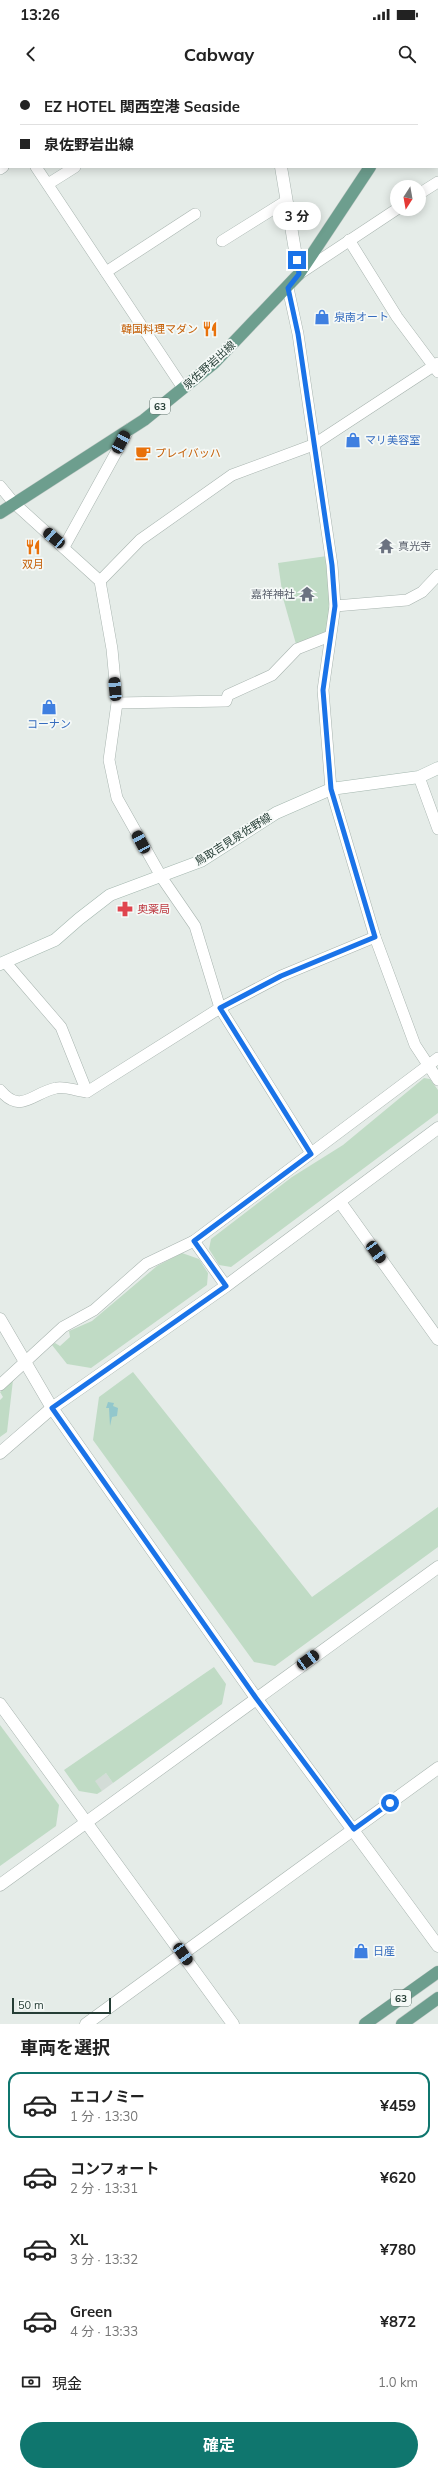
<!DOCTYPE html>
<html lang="ja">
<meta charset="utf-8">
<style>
:root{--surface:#fff;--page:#f2f2f2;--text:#222;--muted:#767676;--line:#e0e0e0;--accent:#0f766e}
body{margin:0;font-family:Mulish,"Noto Sans JP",sans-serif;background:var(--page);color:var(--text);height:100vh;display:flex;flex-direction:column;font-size:15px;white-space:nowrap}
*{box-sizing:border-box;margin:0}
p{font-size:13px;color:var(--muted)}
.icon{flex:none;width:22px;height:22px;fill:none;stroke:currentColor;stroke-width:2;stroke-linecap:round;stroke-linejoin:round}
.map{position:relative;height:1944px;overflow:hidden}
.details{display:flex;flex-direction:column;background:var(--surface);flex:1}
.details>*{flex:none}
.top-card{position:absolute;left:0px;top:0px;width:438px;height:88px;box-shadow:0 2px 10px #0003;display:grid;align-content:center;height:88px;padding:0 20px;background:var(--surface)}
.needle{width:26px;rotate:191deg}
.fabs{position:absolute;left:390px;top:100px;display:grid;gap:8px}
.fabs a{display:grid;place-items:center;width:36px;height:36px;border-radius:50%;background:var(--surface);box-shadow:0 2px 10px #0003;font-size:20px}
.scale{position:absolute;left:12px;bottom:10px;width:99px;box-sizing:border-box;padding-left:4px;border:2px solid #253d35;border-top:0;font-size:11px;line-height:14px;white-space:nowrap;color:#253d35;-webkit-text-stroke:3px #f5f9f7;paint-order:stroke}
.end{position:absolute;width:18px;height:18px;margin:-9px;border:5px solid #1a73e8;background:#fff;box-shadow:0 0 0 2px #fff}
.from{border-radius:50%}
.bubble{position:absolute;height:28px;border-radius:14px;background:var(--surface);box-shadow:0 2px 10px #0003;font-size:13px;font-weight:700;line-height:28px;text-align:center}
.car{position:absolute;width:12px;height:24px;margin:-12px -6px;border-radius:5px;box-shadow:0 0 3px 1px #0007;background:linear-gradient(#222 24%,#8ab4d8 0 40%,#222 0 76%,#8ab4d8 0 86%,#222 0)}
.top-card b{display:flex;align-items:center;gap:14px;height:38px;font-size:15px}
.top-card b+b{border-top:1px solid var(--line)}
.top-card i{width:10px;height:10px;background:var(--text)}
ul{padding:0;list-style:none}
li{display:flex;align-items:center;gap:12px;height:66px;margin:0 8px 6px;padding:0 12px;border:2px solid transparent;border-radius:12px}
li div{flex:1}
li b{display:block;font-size:15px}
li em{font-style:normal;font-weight:700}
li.selected{border-color:var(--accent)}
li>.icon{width:36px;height:36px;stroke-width:1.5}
h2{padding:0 20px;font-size:18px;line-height:48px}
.pay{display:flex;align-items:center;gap:10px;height:44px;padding:0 20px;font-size:15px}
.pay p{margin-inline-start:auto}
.primary-button{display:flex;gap:8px;margin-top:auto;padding:8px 20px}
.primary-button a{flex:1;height:46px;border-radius:24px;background:var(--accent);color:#fff;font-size:16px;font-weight:700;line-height:46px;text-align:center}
.status{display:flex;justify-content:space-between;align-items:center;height:28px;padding:0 20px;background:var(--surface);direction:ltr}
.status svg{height:11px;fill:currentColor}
header{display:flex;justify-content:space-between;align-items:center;height:52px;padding:0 20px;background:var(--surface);font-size:18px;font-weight:700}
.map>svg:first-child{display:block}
</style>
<div class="status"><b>13:26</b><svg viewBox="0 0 49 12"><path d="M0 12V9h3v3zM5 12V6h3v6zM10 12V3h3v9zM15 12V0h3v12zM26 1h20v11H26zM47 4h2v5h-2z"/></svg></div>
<header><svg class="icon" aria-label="back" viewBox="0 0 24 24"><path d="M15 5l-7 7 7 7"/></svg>Cabway<svg class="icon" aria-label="search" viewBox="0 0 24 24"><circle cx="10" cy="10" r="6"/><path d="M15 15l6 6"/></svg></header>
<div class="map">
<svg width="438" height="1944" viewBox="0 0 438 1944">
<rect width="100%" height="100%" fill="#e5ece8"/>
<g fill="#d3dcd7">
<path d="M 0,0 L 91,0 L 1,1 L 0,58 Z"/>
<path d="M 106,1693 L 113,1703 L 102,1711 L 94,1701 Z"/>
</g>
<g fill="#c0dbc5">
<path d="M 327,476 L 332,518 L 328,554 L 296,564 L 283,518 L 278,483 Z"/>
<path d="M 424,998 L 430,999 L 438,1010 L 438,1033 L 231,1187 L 219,1185 L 209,1169 L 211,1159 L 292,1097 L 343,1065 Z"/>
<path d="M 182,1173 L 199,1179 L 208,1193 L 207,1205 L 91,1288 L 67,1284 L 52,1265 L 55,1263 L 60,1266 L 70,1257 L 69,1251 L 92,1241 L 157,1186 Z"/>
<path d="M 133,1292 L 312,1517 L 438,1427 L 438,1467 L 275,1586 L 254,1582 L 93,1360 L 99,1317 Z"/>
<path d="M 13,1300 L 7,1352 L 0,1357 L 0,1320 L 3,1317 L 0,1312 Z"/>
<path d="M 214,1587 L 226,1604 L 222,1624 L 113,1703 L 106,1693 L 95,1701 L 102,1711 L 97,1714 L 79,1711 L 64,1690 Z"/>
<path d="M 0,1645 L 59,1725 L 56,1746 L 0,1786 Z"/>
</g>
<path fill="#92c7cc" d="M 108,1322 L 114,1323 L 113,1326 L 118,1328 L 117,1336 L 112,1337 L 110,1346 L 109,1328 L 106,1328 Z"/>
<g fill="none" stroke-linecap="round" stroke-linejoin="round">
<defs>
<g id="minor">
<path d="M 137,1 L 139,0"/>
<path d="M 36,87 L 183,308"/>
<path d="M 0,89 L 3,87"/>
<path d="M 48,104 L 75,87"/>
<path d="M 419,114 L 438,102"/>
<path d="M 349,160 L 397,237 L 438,292"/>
<path d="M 222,161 L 286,121"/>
<path d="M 106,192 L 195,134"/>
<path d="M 299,194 L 397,129"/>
<path d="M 288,208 L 298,254 L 332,485 L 335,526 L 323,610 L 331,709 L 375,857 L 415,965 L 438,1000"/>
<path d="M 0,406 L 14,423 L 100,501 L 112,569 L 117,623 L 109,680 L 117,718 L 162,798 L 195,846 L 220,928 L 311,1073"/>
<path d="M 64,467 L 129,349"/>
<path d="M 100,501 L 140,460 L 232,395 L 313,365 L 438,283"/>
<path d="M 335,526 L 407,520 L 422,512 L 438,495"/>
<path d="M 117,623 L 226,621 L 228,615 L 272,595 L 297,569 L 330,556"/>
<path d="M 419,697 L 438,749"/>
<path d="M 6,883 L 61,947 L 87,1012"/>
<path d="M 0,1010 C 21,1035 32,1013 56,1008 C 64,1006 78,1011 87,1012 L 220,928 L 281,896 L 375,857"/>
<path d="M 194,1161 L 226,1206"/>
<path d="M 0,1305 L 63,1247 L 94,1230 L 146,1184 L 194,1161 L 438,978"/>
</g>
<g id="tertiary">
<path d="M 267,0 L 267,1"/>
<path d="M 281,87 L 299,194"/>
<path d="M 340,1122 L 438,1259"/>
<path d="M 0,1239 L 52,1328 L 256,1618 L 438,1866"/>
<path d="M 0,1373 L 52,1328 L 226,1206 L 438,1048"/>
<path d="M 0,1624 L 233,1944"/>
<path d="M 0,1805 L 438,1487"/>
<path d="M 86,1944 L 438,1688"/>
</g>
<path id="secondary" d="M 0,884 L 55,860 L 79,839 L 110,815 L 201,781 L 276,733 L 331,709 L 419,697 L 438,688"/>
<g id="primary">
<path d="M 410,1 L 410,0"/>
<path d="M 0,433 L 144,340 L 214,283 L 299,194 L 370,87"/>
<path d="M 365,1944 L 438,1892"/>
<path d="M 402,1944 L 438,1918"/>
</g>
</defs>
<use href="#minor" stroke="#a8b4af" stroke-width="12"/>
<use href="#tertiary" stroke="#a8b4af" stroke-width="13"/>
<use href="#secondary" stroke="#a4b7af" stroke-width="13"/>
<use href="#primary" stroke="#c2c9c6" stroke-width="13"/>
<use href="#minor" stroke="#fff" stroke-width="11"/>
<use href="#tertiary" stroke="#fff" stroke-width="12"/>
<use href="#secondary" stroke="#fff" stroke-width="12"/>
<use href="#primary" stroke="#6d9e8e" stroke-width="12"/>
<g stroke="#607870" stroke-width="3" stroke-dasharray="8 4" stroke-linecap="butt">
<path d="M 98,1 L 100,0"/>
<path d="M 109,1 L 111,0"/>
<path d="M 0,63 L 1,62"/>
<path d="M 0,70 L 1,70"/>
</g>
</g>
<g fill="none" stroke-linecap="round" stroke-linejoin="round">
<path stroke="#1a73e8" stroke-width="5" d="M 297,180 L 299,194 L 288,208 L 298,254 L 332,485 L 335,526 L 323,610 L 331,709 L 375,857 L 281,896 L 220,928 L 311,1074 L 194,1161 L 226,1206 L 52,1328 L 256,1618 L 354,1749 L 390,1723"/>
</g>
<defs>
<symbol id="shop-bare" viewBox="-9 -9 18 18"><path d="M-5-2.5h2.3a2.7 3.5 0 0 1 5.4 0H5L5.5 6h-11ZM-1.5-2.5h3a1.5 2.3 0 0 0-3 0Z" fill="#3f7fe0" stroke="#f5f9f7" stroke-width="2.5" paint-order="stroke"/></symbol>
<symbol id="restaurant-bare" viewBox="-9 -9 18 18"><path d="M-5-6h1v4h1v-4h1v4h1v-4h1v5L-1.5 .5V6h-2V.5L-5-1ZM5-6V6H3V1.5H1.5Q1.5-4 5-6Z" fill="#e8710a" stroke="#f5f9f7" stroke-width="2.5" paint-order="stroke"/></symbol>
<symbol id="cafe-bare" viewBox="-9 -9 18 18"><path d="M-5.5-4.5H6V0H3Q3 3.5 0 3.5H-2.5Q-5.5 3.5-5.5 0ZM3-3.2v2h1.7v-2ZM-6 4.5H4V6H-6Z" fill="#e8710a" stroke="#f5f9f7" stroke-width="2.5" paint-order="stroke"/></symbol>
<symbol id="temple-bare" viewBox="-9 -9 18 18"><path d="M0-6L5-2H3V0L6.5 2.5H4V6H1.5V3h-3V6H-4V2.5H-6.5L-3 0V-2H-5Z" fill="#6b7280" stroke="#f5f9f7" stroke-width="2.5" paint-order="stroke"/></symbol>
<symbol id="pharmacy-bare" viewBox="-9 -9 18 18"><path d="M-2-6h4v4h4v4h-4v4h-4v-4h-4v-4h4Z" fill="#e0444e" stroke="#f5f9f7" stroke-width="2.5" paint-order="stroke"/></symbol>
</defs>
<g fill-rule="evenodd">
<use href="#shop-bare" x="311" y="226" width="22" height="22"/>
<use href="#restaurant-bare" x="199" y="238" width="22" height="22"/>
<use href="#shop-bare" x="342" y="349" width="22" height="22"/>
<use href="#cafe-bare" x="132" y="362" width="22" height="22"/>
<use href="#temple-bare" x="375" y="455" width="22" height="22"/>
<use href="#restaurant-bare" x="22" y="456" width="22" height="22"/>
<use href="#temple-bare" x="296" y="503" width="22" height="22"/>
<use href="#shop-bare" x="38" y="616" width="22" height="22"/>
<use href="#pharmacy-bare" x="114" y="818" width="22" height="22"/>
<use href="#shop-bare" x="350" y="1860" width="22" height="22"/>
</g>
<g text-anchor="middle" stroke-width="3.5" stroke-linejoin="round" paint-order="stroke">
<g fill="#f5f9f7" stroke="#63756f" stroke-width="1">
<rect x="150" y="318" width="20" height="16" rx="3"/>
<rect x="391" y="1910" width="20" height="16" rx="3"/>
</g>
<g font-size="10" font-weight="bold" fill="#253d35">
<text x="160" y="330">63</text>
<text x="401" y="1922">63</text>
</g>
<g font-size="11" fill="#366cbe" stroke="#f5f9f7" text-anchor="start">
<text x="334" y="241">泉南オート</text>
<text x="365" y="364">マリ美容室</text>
<text x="49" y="648" text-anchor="middle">コーナン</text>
<text x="373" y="1875">日産</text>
</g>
<g font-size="11" fill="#c56008" stroke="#f5f9f7" text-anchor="end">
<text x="198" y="253">韓国料理マダン</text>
<text x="155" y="377" text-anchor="start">プレイバッハ</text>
<text x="33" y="488" text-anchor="middle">双月</text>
</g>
<g font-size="11" fill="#253d35" stroke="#f5f9f7">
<text transform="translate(209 285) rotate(-42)" y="4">泉佐野岩出線</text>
<text transform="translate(233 759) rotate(-32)" y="4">鳥取吉見泉佐野線</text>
</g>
<g font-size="11" fill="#5b616d" stroke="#f5f9f7" text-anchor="start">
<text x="398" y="470">真光寺</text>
<text x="295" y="518" text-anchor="end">嘉祥神社</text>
</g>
<g font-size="11" fill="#be3a42" stroke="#f5f9f7" text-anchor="start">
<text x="137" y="833">奥薬局</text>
</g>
</g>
</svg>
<div class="fabs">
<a><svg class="needle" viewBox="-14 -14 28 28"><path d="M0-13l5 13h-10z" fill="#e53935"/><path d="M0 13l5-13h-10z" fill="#767676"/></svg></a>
</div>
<div class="scale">50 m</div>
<i class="end from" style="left:390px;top:1723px"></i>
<i class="end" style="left:297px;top:180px"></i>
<div class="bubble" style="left:273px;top:122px;width:48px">3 分</div>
<i class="car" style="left:121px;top:362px;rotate:28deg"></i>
<i class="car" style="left:54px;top:458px;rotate:311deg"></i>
<i class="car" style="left:115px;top:609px;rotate:355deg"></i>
<i class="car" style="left:141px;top:762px;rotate:332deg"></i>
<i class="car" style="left:376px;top:1172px;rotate:144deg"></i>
<i class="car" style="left:308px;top:1580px;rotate:54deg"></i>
<i class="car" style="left:183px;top:1874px;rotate:145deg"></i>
<div class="top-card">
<b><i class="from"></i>EZ HOTEL 関西空港 Seaside</b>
<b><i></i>泉佐野岩出線</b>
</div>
</div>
<section class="details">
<h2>車両を選択</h2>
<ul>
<li class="selected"><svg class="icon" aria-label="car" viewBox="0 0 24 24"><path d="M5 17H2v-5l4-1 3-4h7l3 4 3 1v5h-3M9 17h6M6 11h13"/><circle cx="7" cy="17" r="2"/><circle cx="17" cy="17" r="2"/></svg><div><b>エコノミー</b><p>1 分 · 13:30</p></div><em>¥459</em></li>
<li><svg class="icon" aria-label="car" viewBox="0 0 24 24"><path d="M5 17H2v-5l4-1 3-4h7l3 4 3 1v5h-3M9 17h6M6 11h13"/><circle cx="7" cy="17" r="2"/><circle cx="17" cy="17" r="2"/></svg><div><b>コンフォート</b><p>2 分 · 13:31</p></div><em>¥620</em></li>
<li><svg class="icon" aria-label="car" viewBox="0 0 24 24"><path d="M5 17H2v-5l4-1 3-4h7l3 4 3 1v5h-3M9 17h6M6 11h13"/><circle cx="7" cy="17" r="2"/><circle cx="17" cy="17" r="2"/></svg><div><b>XL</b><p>3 分 · 13:32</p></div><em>¥780</em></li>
<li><svg class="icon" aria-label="car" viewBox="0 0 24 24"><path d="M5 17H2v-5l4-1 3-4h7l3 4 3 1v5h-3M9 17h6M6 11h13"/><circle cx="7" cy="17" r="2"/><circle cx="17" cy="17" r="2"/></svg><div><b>Green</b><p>4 分 · 13:33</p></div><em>¥872</em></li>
</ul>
<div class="pay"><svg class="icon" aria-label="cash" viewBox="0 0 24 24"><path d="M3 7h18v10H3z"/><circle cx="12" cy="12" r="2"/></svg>現金<p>1.0 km</p></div>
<div class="primary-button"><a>確定</a></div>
</section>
